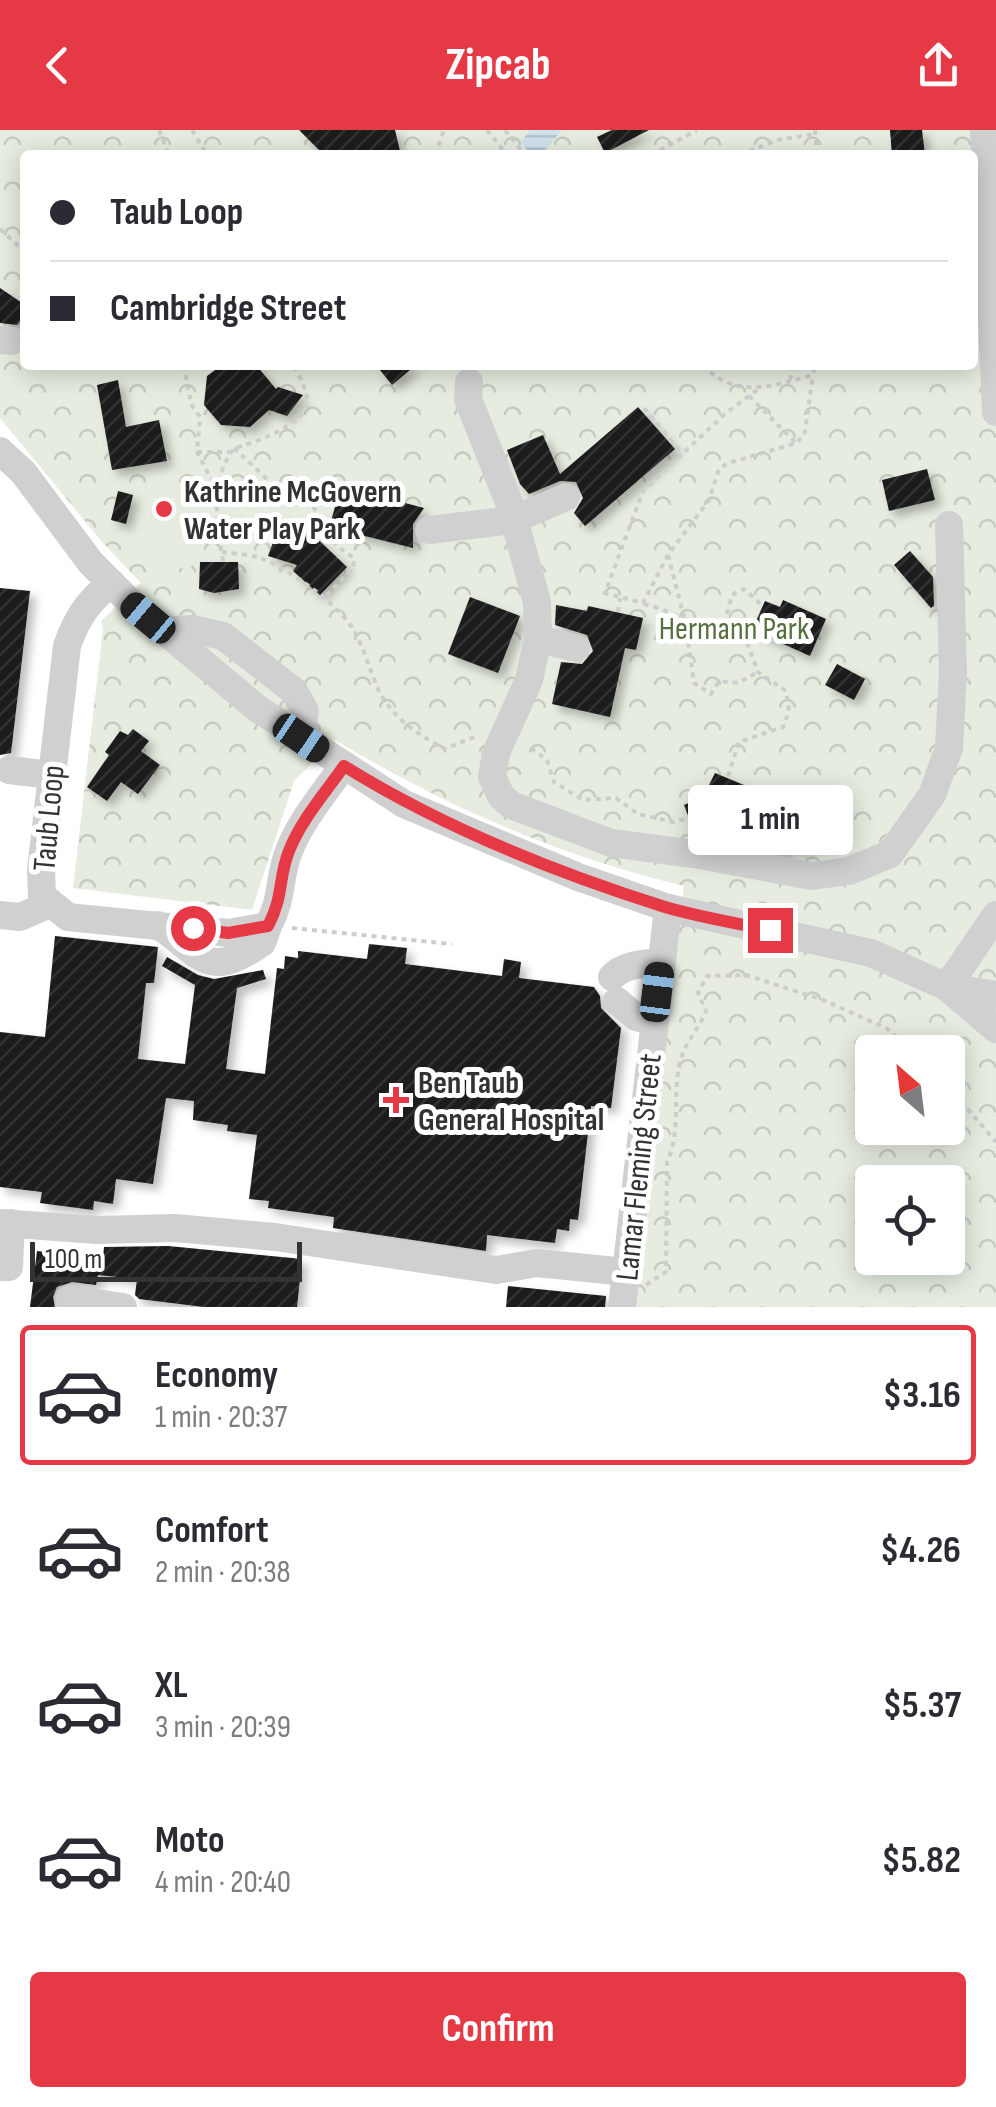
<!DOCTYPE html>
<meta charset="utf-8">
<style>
:root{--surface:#fff;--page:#f2f2f3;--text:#2b2b33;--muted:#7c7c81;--line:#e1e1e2;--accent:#e63946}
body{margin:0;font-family:"Sofia Sans Condensed",sans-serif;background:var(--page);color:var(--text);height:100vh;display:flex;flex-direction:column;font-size:38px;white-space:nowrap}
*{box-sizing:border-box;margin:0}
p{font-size:32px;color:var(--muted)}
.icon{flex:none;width:55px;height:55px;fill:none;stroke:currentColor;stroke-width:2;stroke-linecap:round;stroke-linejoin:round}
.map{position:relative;height:1177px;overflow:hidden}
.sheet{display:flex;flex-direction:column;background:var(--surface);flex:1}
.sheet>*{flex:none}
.banner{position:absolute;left:20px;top:20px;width:958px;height:220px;border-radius:10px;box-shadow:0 5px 25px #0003;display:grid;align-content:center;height:220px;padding:0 30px;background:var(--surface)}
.needle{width:65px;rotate:332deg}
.tools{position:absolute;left:855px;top:905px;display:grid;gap:20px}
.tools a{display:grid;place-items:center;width:110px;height:110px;border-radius:10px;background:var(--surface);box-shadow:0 5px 25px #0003;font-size:50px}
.scale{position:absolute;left:30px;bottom:25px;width:272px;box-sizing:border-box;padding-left:10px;border:5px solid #333;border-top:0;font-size:28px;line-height:35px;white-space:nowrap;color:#333;-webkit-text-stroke:8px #fff;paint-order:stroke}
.end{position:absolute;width:45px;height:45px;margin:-22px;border:12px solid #e63946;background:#fff;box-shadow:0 0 0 5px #fff}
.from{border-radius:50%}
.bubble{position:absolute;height:70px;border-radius:10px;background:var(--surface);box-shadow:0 5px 25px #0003;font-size:32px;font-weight:700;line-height:70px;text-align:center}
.car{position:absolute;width:30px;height:60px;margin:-30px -15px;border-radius:12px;box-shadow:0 0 8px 2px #0007;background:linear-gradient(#222 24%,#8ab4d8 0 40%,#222 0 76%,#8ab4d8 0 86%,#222 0)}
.banner b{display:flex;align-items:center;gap:35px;height:95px;font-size:38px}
.banner b+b{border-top:2px solid var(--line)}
.banner i{width:25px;height:25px;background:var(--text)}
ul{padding:18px 0 0;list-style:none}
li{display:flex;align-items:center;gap:30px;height:140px;margin:0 20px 15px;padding:0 10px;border:5px solid transparent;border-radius:10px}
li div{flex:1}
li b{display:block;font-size:38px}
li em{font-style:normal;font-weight:700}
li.current{border-color:var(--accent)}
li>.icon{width:90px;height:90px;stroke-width:1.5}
.button{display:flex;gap:20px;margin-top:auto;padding:20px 30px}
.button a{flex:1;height:115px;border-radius:10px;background:var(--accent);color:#fff;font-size:40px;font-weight:700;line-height:115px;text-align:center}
header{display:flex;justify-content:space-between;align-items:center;height:130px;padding:0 30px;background:var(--accent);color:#fff;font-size:45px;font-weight:700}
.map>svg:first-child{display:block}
</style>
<header><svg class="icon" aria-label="back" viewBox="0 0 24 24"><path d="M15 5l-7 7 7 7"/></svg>Zipcab<svg class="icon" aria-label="share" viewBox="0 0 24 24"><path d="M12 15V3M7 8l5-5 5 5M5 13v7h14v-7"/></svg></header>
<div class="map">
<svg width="996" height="1177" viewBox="0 0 996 1177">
<defs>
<pattern id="forest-crowns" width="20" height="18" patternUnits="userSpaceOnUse" patternTransform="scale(2.5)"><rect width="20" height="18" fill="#e6ecdf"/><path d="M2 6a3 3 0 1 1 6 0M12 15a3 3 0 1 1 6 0" fill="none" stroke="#c6cbc0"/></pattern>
<pattern id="water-rules" width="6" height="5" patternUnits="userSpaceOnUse" patternTransform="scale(2.5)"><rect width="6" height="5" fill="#cfe2ee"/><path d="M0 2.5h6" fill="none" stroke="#b2c2cd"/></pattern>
<pattern id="building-hatch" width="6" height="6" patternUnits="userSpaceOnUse" patternTransform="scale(2.5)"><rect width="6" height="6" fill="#1a1a1a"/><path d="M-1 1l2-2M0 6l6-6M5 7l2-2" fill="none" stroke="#333"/></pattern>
<filter id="shadow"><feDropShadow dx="6" dy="6" stdDeviation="5" flood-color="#0004"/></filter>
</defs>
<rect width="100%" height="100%" fill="#fff"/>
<path fill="url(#forest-crowns)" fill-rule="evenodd" d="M 0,0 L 996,0 L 996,1177 L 634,1177 L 684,756 C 559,726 445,676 335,610 L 294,651 L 252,780 L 73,758 L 103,499 L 101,491 L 141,453 L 103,413 L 0,288 ZM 25,25 L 972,25 L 972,235 L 25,235 ZM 872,922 L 948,922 L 948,998 L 872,998 ZM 872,1052 L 948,1052 L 948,1128 L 872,1128 Z"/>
<path fill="#e6ecdf" d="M 165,347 L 196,362 L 203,413 L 191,437 L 162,440 C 131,411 122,408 133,365 Z"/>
<path fill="url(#water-rules)" d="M 530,0 L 562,0 L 541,25 L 531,25 L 521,12 Z"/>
<g fill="url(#building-hatch)" filter="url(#shadow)">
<path d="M 299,0 L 395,0 L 401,25 L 324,25 Z"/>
<path d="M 612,0 L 649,0 L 605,23 L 597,7 Z"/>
<path d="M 890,0 L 922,0 L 925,25 L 892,25 Z"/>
<path d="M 0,158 L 25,175 L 25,184 L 17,195 L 0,193 Z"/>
<path d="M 222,235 L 256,235 L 276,259 L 278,257 L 303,265 L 287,286 L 269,280 L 250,297 L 221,295 L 204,275 L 207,246 Z"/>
<path d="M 376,235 L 416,235 L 392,255 Z"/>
<path d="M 118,250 L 126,297 L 159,290 L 167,331 L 112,340 L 97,255 Z"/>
<path d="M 638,277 L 675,319 L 585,396 L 574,383 L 583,368 L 576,352 L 560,351 L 529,364 L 520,354 L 507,320 L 543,305 L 560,344 Z"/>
<path d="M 927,339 L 935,370 L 889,381 L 882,350 Z"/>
<path d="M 352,359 L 424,378 L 413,394 L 413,418 L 329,397 L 339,364 L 350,367 Z"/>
<path d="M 118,361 L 133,365 L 126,394 L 111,390 Z"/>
<path d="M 282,388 L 305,397 L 347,437 L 320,465 L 293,441 L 297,435 L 268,426 Z"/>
<path d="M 910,421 L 933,447 L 934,476 L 931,478 L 894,435 Z"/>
<path d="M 200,432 L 238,432 L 239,459 L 214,463 L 199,459 Z"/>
<path d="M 0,458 L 30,461 L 11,623 L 0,625 Z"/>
<path d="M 470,467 L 520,486 L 498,543 L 448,524 Z"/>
<path d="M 783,470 L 826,489 L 810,526 L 752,500 L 765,471 L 780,477 Z"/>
<path d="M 556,475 L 587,481 L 588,476 L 643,488 L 636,520 L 625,518 L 610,587 L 552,574 L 561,532 L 582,534 L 593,521 L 587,505 L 555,495 Z"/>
<path d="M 837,534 L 865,549 L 854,570 L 825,555 Z"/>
<path d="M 133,599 L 149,611 L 141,621 L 160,635 L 138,664 L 121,652 L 107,671 L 87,657 L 109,625 L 105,622 L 120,601 L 128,605 Z"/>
<path d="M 715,643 L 797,677 L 803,664 L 825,674 L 803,721 L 789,714 L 786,723 L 755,718 L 756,708 L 731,701 L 717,706 L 710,689 L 692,696 L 684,675 L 703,667 Z"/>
<path d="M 55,806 L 158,817 L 154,853 L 146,853 L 138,929 L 185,934 L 195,855 L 162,836 L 167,827 L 198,845 L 214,849 L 263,840 L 266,849 L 237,858 L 226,939 L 265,944 L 277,838 L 284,839 L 285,826 L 298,828 L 298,821 L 367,829 L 369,814 L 407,818 L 405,834 L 502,846 L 504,829 L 521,832 L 519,848 L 594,857 L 600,866 L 601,878 L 621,898 L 611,978 L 591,976 L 578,1090 L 570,1089 L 569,1101 L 557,1099 L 555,1113 L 487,1105 L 486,1121 L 333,1098 L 334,1087 L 268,1078 L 269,1071 L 249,1069 L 257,1005 L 227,1001 L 228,995 L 193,990 L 194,971 L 166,968 L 153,1054 L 116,1049 L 113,1074 L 94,1071 L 93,1080 L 40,1073 L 42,1062 L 0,1057 L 0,902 L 45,907 Z"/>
<path d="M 168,1116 L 302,1129 L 297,1177 L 204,1177 L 139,1169 L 135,1165 L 137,1149 L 98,1145 L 96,1155 L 72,1152 L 57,1157 L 53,1167 L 55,1177 L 30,1177 L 37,1121 L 103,1128 L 104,1117 Z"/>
<path d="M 508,1156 L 606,1166 L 605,1177 L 506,1177 Z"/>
</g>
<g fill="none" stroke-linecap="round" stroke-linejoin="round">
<g stroke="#cdcdcd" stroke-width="4" stroke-dasharray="5 5" stroke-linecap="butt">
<path d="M 159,0 L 169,25"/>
<path d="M 192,0 L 207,25"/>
<path d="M 487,0 L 507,25"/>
<path d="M 505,0 L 525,25"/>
<path d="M 815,0 L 817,25"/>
<path d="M 227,25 L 234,21 L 236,25"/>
<path d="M 435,25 L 444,0"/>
<path d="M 651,25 L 697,0"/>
<path d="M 740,25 L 777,10 L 815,4"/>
<path d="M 0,99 L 25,122"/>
<path d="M 184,235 L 191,274 L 200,287 L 197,322 L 217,360"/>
<path d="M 703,235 C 735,270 773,256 813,245 L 815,235"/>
<path d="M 790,250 L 794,235"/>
<path d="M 757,260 L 727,282 L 643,361 L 605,463 L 643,473 L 668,425 L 709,370 L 719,339 L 728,333 L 797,313 L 805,302 L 813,245"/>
<path d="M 749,266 L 795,312"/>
<path d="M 644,278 L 682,324"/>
<path d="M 234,318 L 287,368 L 314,378 L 337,416 L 354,428 L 353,438 L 323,469"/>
<path d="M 197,322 L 230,322"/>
<path d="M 222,422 C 234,424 249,424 260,428 C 289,439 337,473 353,499 C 364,518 369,537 377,557 C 391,587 417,604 445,619 L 479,605"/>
<path d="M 668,425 L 686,495 L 694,553 L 711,564 L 719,551 L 738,553 L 758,542"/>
<path d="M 223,431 C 217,391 209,353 234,318 C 252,314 305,295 307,273 C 308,262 299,245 294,235"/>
<path d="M 644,474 C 654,477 666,480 675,485 C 709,506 696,521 744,505 L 758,542 L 786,561 L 789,581 L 783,597 L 739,612 L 727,649"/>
<path d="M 618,482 L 620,468"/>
<path d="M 719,513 L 732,465 L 743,459 L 757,470 L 762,477"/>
<path d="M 531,618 L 547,630 L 554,652 L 583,670 L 616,668 L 638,684 L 673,692 L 689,688"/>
<path d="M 292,798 L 452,814"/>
<path d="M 948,956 L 996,1012"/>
<path d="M 646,1155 L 666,1142 L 667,1032 C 683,999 670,954 683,923 C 689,908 700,897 706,881 L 698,863 L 707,846 L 746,845 L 823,870 L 886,898 L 913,922"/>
</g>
<g stroke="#d0d0d0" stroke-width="28">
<path d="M 984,0 L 996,282"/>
<path d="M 0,210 L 11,211"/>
<path d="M 469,252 L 468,269 L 510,375 L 537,472 L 538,509 L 529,550 L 496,623 L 492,647 L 501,666 L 511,675 L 611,713 L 694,724 L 812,746 L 849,741 L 890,724 L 932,665 L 949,618 L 953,542 L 949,395"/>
<path d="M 0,321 L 23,342 L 91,433 L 132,474 L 258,579 L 404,674 L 578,747 L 668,778 L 871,823 L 947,857 L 996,865"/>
<path d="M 429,400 L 513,390 L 566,367"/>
<path d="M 111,453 C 88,472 77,487 67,516 L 41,740 L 42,766 L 68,787 L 228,803 L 268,796 C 284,766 278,748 289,721 C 301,690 325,662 344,635"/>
<path d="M 164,501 L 192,499 L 223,506 L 294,561 L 305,581 L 301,608"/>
<path d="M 538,509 L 576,518"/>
<path d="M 9,640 L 51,645"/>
<path d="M 0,785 L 20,787 L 50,774"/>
<path d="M 158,795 C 204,827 207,850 262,813 L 268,796"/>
<path d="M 612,847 C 624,834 644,834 661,832"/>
<path d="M 947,857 L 996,785"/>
<path d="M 948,858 L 996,899"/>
<path d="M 617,871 L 636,887 L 654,892"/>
<path d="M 0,1093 L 97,1100 L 175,1098 L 275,1107 L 496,1140 L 537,1133 L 626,1142"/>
<path d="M 0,1137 L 9,1137 L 11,1093"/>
<path d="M 70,1169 L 123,1177"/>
<path d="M 622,1177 L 668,778"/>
</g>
</g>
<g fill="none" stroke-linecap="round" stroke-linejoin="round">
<path stroke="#e63946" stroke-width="12" d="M 193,798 L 228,803 L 268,796 C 284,766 278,748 289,721 C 301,690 325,663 344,636 C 442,697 554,742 665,777 C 699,787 735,793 770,800"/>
</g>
<g fill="#e63946" stroke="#fff" stroke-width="4">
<circle cx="164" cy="379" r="10"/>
<path d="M391 955h10v10h10v10h-10v10h-10v-10h-10v-10h10z"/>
</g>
<g text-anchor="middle" stroke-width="10" stroke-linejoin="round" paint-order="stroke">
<g font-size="32" font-weight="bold" fill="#333" stroke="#fff" text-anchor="start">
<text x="184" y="372">Kathrine McGovern<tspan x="184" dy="37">Water Play Park</tspan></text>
<text x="418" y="963">Ben Taub<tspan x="418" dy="37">General Hospital</tspan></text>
</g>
<g font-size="32" fill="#56703f" stroke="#fff">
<text x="734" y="509">Hermann Park</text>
</g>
<g font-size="32" fill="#333" stroke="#fff">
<text transform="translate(48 688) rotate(-85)" y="11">Taub Loop</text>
<text transform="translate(638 1037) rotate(-84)" y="11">Lamar Fleming Street</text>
</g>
</g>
</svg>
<div class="tools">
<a><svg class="needle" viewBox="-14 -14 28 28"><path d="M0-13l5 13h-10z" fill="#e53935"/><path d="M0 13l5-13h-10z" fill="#7c7c81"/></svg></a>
<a><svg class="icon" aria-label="locate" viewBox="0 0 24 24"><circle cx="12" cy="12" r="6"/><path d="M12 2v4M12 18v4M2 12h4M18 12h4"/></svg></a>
</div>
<div class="scale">100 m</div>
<i class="end from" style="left:193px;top:798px"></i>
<i class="end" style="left:770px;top:800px"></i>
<div class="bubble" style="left:688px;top:655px;width:165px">1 min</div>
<i class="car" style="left:148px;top:488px;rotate:310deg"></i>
<i class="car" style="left:301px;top:608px;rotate:124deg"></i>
<i class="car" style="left:657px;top:862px;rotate:7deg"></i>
<div class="banner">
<b><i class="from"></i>Taub Loop</b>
<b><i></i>Cambridge Street</b>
</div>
</div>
<section class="sheet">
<ul>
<li class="current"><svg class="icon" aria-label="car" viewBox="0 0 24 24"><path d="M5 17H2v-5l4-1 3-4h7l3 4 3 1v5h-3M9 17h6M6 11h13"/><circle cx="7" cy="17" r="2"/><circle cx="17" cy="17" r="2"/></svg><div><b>Economy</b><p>1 min · 20:37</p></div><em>$3.16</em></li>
<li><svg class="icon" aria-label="car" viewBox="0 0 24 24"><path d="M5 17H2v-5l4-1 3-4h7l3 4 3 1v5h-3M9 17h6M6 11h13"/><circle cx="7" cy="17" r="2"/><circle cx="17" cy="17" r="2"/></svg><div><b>Comfort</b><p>2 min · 20:38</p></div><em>$4.26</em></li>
<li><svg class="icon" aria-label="car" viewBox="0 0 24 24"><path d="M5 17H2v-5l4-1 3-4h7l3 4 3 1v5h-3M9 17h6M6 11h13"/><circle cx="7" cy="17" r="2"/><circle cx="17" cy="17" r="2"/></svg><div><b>XL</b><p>3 min · 20:39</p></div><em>$5.37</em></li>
<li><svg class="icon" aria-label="car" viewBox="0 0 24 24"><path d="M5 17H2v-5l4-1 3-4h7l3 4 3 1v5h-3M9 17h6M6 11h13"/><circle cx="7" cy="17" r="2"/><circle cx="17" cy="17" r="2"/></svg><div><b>Moto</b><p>4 min · 20:40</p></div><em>$5.82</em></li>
</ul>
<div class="button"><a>Confirm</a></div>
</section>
